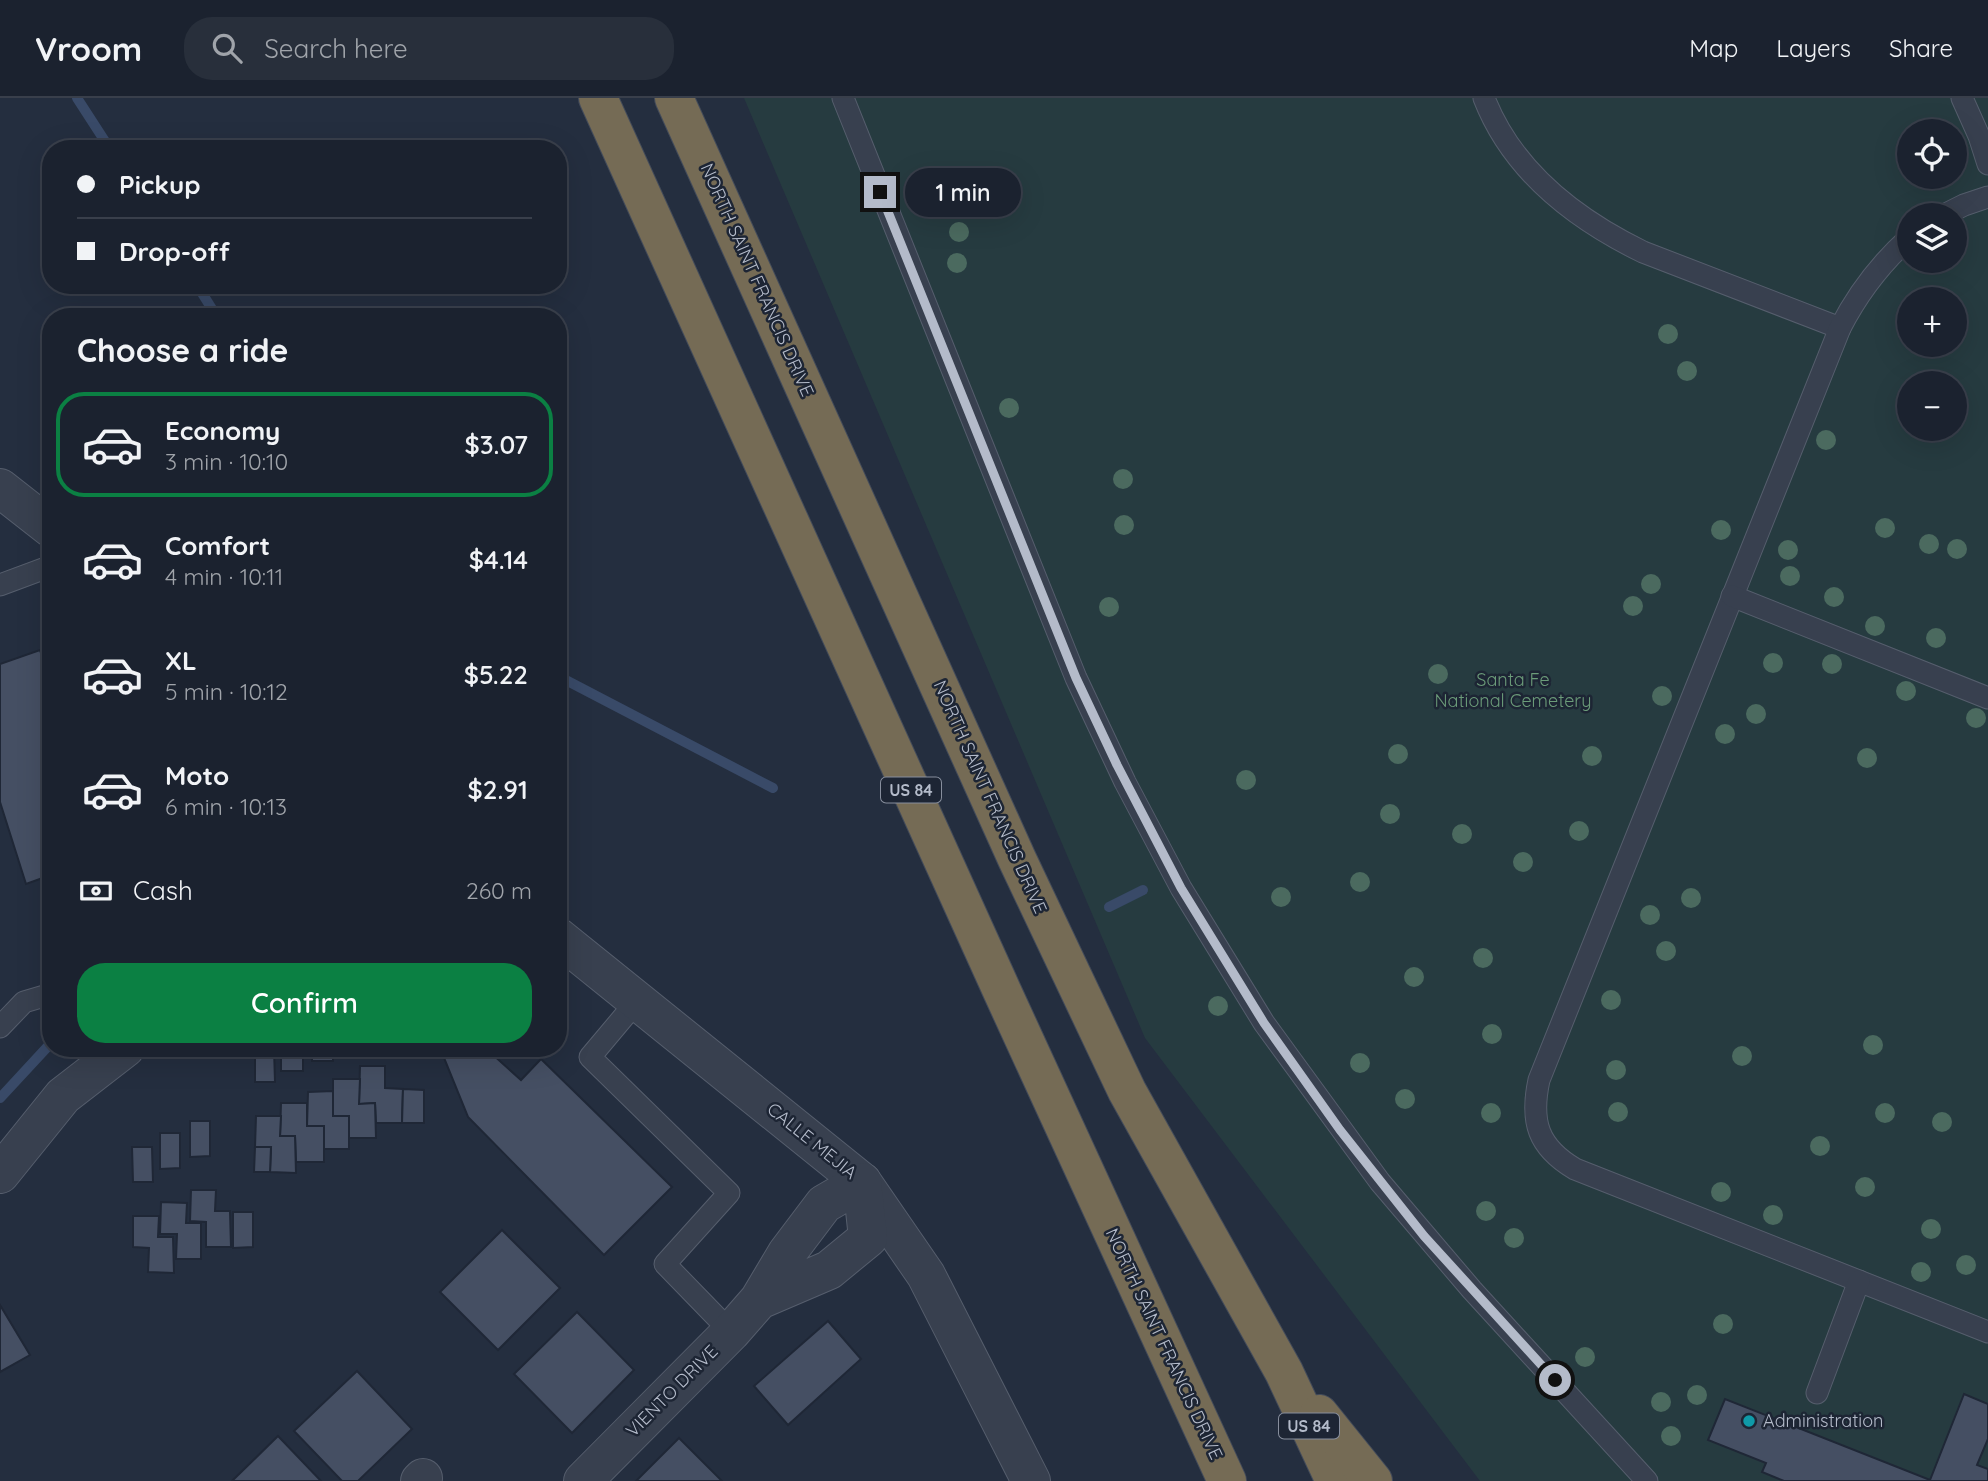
<!DOCTYPE html>
<meta charset="utf-8">
<style>
:root{--surface:#1b222f;--page:#282f3b;--text:#f1f3f6;--muted:#a0a4aa;--line:#393f4b;--accent:#0b8043}
body{margin:0;font-family:Quicksand,sans-serif;background:var(--page);color:var(--text);height:100vh;display:flex;flex-direction:column;font-size:26px;white-space:nowrap}
*{box-sizing:border-box;margin:0}
p{font-size:23px;color:var(--muted)}
.icon{flex:none;width:38px;height:38px;fill:none;stroke:currentColor;stroke-width:2;stroke-linecap:round;stroke-linejoin:round}
.map{position:relative;flex:1;overflow:hidden}
.details{position:absolute;left:42px;top:210px;width:525px;height:749px;display:flex;flex-direction:column;background:var(--surface);border-radius:28px;box-shadow:0 7px 28px #0002,0 0 0 2px var(--line)}
.details>*{flex:none}
.guide{position:absolute;left:42px;top:42px;width:525px;height:154px;border-radius:28px;box-shadow:0 7px 28px #0002,0 0 0 2px var(--line);display:grid;align-content:center;height:154px;padding:0 35px;background:var(--surface)}
.buttons{position:absolute;left:1897px;top:21px;display:grid;gap:14px}
.buttons a{display:grid;place-items:center;width:70px;height:70px;border-radius:50%;background:var(--surface);box-shadow:0 7px 28px #0002,0 0 0 2px var(--line);font-size:35px}
.end{position:absolute;width:32px;height:32px;margin:-16px;border:9px solid #b4bbca;background:#111;box-shadow:0 0 0 4px #111}
.from{border-radius:50%}
.bubble{position:absolute;height:49px;border-radius:24px;background:var(--surface);box-shadow:0 7px 28px #0002,0 0 0 2px var(--line);font-size:23px;font-weight:600;line-height:49px;text-align:center}
.guide b{display:flex;align-items:center;gap:24px;height:66px;font-size:26px}
.guide b+b{border-top:2px solid var(--line)}
.guide i{width:18px;height:18px;background:var(--text)}
ul{padding:0;list-style:none}
li{display:flex;align-items:center;gap:21px;height:105px;margin:0 14px 10px;padding:0 21px;border:4px solid transparent;border-radius:28px}
li div{flex:1}
li b{display:block;font-size:26px}
li em{font-style:normal;font-weight:600}
li.on{border-color:var(--accent)}
li>.icon{width:63px;height:63px;stroke-width:1.5}
h2{padding:0 35px;font-size:32px;line-height:84px}
.pay{display:flex;align-items:center;gap:18px;height:77px;padding:0 35px;font-size:26px}
.pay p{margin-inline-start:auto}
.primary-button{display:flex;gap:14px;margin-top:auto;padding:14px 35px}
.primary-button a{flex:1;height:80px;border-radius:28px;background:var(--accent);color:#fff;font-size:28px;font-weight:600;line-height:80px;text-align:center}
header{display:flex;align-items:center;gap:42px;box-sizing:border-box;height:98px;padding:0 35px;background:var(--surface);border-bottom:2px solid var(--line)}
header strong{font-size:33px}
nav{display:flex;gap:38px;margin-inline-start:auto;font-size:24px}
.search{width:490px;height:63px;background:var(--page);display:flex;align-items:center;gap:18px;box-sizing:border-box;padding:0 24px;border-radius:28px;color:var(--muted);font-size:26px}
.map>svg:first-child{display:block}
</style>
<header>
<strong>Vroom</strong>
<div class="search"><svg class="icon" aria-label="search" viewBox="0 0 24 24"><circle cx="10" cy="10" r="6"/><path d="M15 15l6 6"/></svg>Search here</div>
<nav><a>Map</a><a>Layers</a><a>Share</a></nav>
</header>
<div class="map">
<svg width="1988" height="1383" viewBox="0 0 1988 1383">
<rect width="100%" height="100%" fill="#242e3f"/>
<path fill="#263b40" fill-rule="evenodd" d="M 744,0 L 1988,0 L 1988,1383 L 1480,1383 L 1145,940 ZM 1909,33 L 1955,33 L 1955,79 L 1909,79 ZM 1909,117 L 1955,117 L 1955,163 L 1909,163 ZM 1909,201 L 1955,201 L 1955,247 L 1909,247 ZM 1909,285 L 1955,285 L 1955,331 L 1909,331 Z"/>
<g fill="none" stroke-linecap="round" stroke-linejoin="round">
<g stroke="#394a68" stroke-width="10">
<path d="M 77,0 L 110,51"/>
<path d="M 197,187 L 217,219"/>
<path d="M 558,578 L 773,690"/>
<path d="M 1109,809 L 1143,792"/>
<path d="M 0,1000 L 51,945"/>
</g>
</g>
<g fill="#454f63" stroke="#1f2736" stroke-width="2">
<path d="M 40,552 L 51,587 L 51,777 L 26,786 L 0,704 L 0,566 Z"/>
<path d="M 255,950 L 274,950 L 275,984 L 255,984 Z"/>
<rect x="281" y="950" width="22" height="23"/>
<rect x="312" y="950" width="21" height="13"/>
<path d="M 440,950 L 497,950 L 492,956 L 521,982 L 541,961 L 672,1089 L 604,1157 L 468,1019 Z"/>
<path d="M 360,968 L 385,968 L 385,990 L 403,991 L 402,1025 L 376,1025 L 375,1005 L 359,1006 Z"/>
<path d="M 333,981 L 360,981 L 359,1006 L 375,1005 L 376,1040 L 349,1040 L 349,1018 L 333,1018 Z"/>
<path d="M 403,991 L 424,992 L 424,1025 L 402,1025 Z"/>
<path d="M 333,993 L 333,1018 L 349,1018 L 349,1051 L 323,1051 L 324,1028 L 307,1028 L 308,994 Z"/>
<path d="M 281,1005 L 307,1005 L 307,1028 L 324,1028 L 324,1064 L 296,1064 L 295,1038 L 280,1038 Z"/>
<path d="M 256,1018 L 281,1018 L 280,1038 L 295,1038 L 296,1075 L 270,1074 L 271,1049 L 255,1049 Z"/>
<path d="M 190,1023 L 210,1023 L 210,1058 L 190,1059 Z"/>
<path d="M 160,1035 L 180,1035 L 180,1070 L 160,1071 Z"/>
<path d="M 132,1049 L 152,1049 L 153,1084 L 133,1084 Z"/>
<path d="M 255,1049 L 271,1049 L 270,1074 L 254,1074 Z"/>
<path d="M 191,1092 L 216,1092 L 215,1113 L 230,1113 L 231,1149 L 206,1149 L 206,1124 L 190,1123 Z"/>
<path d="M 161,1104 L 187,1105 L 186,1125 L 201,1125 L 201,1161 L 176,1161 L 177,1136 L 160,1136 Z"/>
<path d="M 233,1114 L 253,1114 L 253,1149 L 233,1150 Z"/>
<path d="M 133,1118 L 159,1118 L 158,1139 L 173,1139 L 174,1175 L 148,1174 L 149,1150 L 133,1149 Z"/>
<path d="M 502,1132 L 560,1190 L 498,1252 L 440,1194 Z"/>
<path d="M 0,1207 L 30,1257 L 0,1274 Z"/>
<path d="M 577,1214 L 634,1272 L 572,1335 L 514,1276 Z"/>
<path d="M 828,1223 L 861,1261 L 788,1327 L 754,1288 Z"/>
<path d="M 357,1273 L 412,1331 L 358,1383 L 342,1383 L 294,1333 Z"/>
<path d="M 1964,1296 L 1988,1306 L 1988,1341 L 1977,1367 L 1988,1371 L 1988,1383 L 1784,1383 L 1762,1374 L 1766,1365 L 1708,1342 L 1725,1301 L 1930,1382 Z"/>
<path d="M 278,1338 L 321,1383 L 232,1383 Z"/>
<path d="M 679,1340 L 722,1383 L 636,1383 Z"/>
</g>
<g fill="none" stroke-linecap="round" stroke-linejoin="round">
<defs>
<g id="lane">
<path d="M 843,0 L 1076,580 L 1125,684 L 1181,790 L 1264,925 L 1380,1084 L 1472,1192 L 1647,1383"/>
<path d="M 1484,0 C 1512,72 1575,121 1643,154 L 1840,230"/>
<path d="M 1962,0 L 1979,38 L 1988,66"/>
<path d="M 1944,117 L 1964,107 L 1988,99"/>
<path d="M 1909,140 C 1879,167 1858,195 1840,230 L 1539,982 C 1530,1024 1538,1049 1575,1071 L 1988,1234"/>
<path d="M 0,487 L 51,468"/>
<path d="M 1732,498 L 1988,600"/>
<path d="M 637,903 L 590,959 L 729,1095 L 665,1166 L 731,1234"/>
<path d="M 0,929 L 24,904 L 51,896"/>
<path d="M 1817,1295 L 1859,1183"/>
</g>
<g id="street">
<path d="M 0,390 L 51,430"/>
<path d="M 558,839 L 862,1084 L 926,1177 L 1031,1383"/>
<path d="M 0,1076 L 63,998 L 125,950"/>
<path d="M 420,1383 L 423,1380"/>
<path d="M 583,1383 L 731,1234 L 759,1202 L 787,1155 L 824,1106 L 862,1084 L 868,1140 L 829,1172 L 759,1202"/>
</g>
<g id="highway">
<path d="M 598,0 L 1002,893 L 1227,1383"/>
<path d="M 674,0 L 1017,761 L 1127,993 L 1284,1274 L 1335,1383"/>
<path d="M 1319,1316 L 1373,1383"/>
</g>
</defs>
<use href="#lane" stroke="#565e6d" stroke-width="23"/>
<use href="#street" stroke="#565e6d" stroke-width="40"/>
<use href="#highway" stroke="#434b5a" stroke-width="40"/>
<use href="#lane" stroke="#38404f" stroke-width="21"/>
<use href="#street" stroke="#38404f" stroke-width="38"/>
<use href="#highway" stroke="#756b55" stroke-width="38"/>
</g>
<g fill="#4b6a5f">
<circle cx="959" cy="134" r="10"/>
<circle cx="957" cy="165" r="10"/>
<circle cx="1668" cy="236" r="10"/>
<circle cx="1687" cy="273" r="10"/>
<circle cx="1009" cy="310" r="10"/>
<circle cx="1826" cy="342" r="10"/>
<circle cx="1123" cy="381" r="10"/>
<circle cx="1124" cy="427" r="10"/>
<circle cx="1885" cy="430" r="10"/>
<circle cx="1721" cy="432" r="10"/>
<circle cx="1929" cy="446" r="10"/>
<circle cx="1957" cy="451" r="10"/>
<circle cx="1788" cy="452" r="10"/>
<circle cx="1790" cy="478" r="10"/>
<circle cx="1651" cy="486" r="10"/>
<circle cx="1834" cy="499" r="10"/>
<circle cx="1633" cy="508" r="10"/>
<circle cx="1109" cy="509" r="10"/>
<circle cx="1875" cy="528" r="10"/>
<circle cx="1936" cy="540" r="10"/>
<circle cx="1773" cy="565" r="10"/>
<circle cx="1832" cy="566" r="10"/>
<circle cx="1438" cy="576" r="10"/>
<circle cx="1906" cy="593" r="10"/>
<circle cx="1662" cy="598" r="10"/>
<circle cx="1756" cy="616" r="10"/>
<circle cx="1976" cy="620" r="10"/>
<circle cx="1725" cy="636" r="10"/>
<circle cx="1398" cy="656" r="10"/>
<circle cx="1592" cy="658" r="10"/>
<circle cx="1867" cy="660" r="10"/>
<circle cx="1246" cy="682" r="10"/>
<circle cx="1390" cy="716" r="10"/>
<circle cx="1579" cy="733" r="10"/>
<circle cx="1462" cy="736" r="10"/>
<circle cx="1523" cy="764" r="10"/>
<circle cx="1360" cy="784" r="10"/>
<circle cx="1281" cy="799" r="10"/>
<circle cx="1691" cy="800" r="10"/>
<circle cx="1650" cy="817" r="10"/>
<circle cx="1666" cy="853" r="10"/>
<circle cx="1483" cy="860" r="10"/>
<circle cx="1414" cy="879" r="10"/>
<circle cx="1611" cy="902" r="10"/>
<circle cx="1218" cy="908" r="10"/>
<circle cx="1492" cy="936" r="10"/>
<circle cx="1873" cy="947" r="10"/>
<circle cx="1742" cy="958" r="10"/>
<circle cx="1360" cy="965" r="10"/>
<circle cx="1616" cy="972" r="10"/>
<circle cx="1405" cy="1001" r="10"/>
<circle cx="1618" cy="1014" r="10"/>
<circle cx="1491" cy="1015" r="10"/>
<circle cx="1885" cy="1015" r="10"/>
<circle cx="1942" cy="1024" r="10"/>
<circle cx="1820" cy="1048" r="10"/>
<circle cx="1865" cy="1089" r="10"/>
<circle cx="1721" cy="1094" r="10"/>
<circle cx="1486" cy="1113" r="10"/>
<circle cx="1773" cy="1117" r="10"/>
<circle cx="1931" cy="1131" r="10"/>
<circle cx="1514" cy="1140" r="10"/>
<circle cx="1966" cy="1167" r="10"/>
<circle cx="1921" cy="1174" r="10"/>
<circle cx="1723" cy="1226" r="10"/>
<circle cx="1585" cy="1259" r="10"/>
<circle cx="1697" cy="1297" r="10"/>
<circle cx="1661" cy="1304" r="10"/>
<circle cx="1671" cy="1338" r="10"/>
</g>
<g fill="none" stroke-linecap="round" stroke-linejoin="round">
<path stroke="#b4bbca" stroke-width="9" d="M 880,94 L 1076,580 L 1117,667 L 1181,790 L 1264,925 L 1340,1032 L 1424,1138 L 1555,1282"/>
</g>
<circle fill="#0f9aa8" stroke="#1d2534" stroke-width="2.5" cx="1749" cy="1323" r="7"/>
<g text-anchor="middle" stroke-width="5" stroke-linejoin="round" paint-order="stroke">
<g fill="#1d2534" stroke="#878e9d" stroke-width="2">
<rect x="881" y="679.5" width="60" height="25" rx="5"/>
<rect x="1279" y="1315.5" width="60" height="25" rx="5"/>
</g>
<g font-size="16" font-weight="bold" fill="#b4bbca">
<text x="911" y="698">US 84</text>
<text x="1309" y="1334">US 84</text>
</g>
<g font-size="18" fill="#b4bbca" stroke="#1d2534">
<text transform="translate(757 182) rotate(66)" y="6">NORTH SAINT FRANCIS DRIVE</text>
<text transform="translate(990 699) rotate(66)" y="6">NORTH SAINT FRANCIS DRIVE</text>
<text transform="translate(812 1043) rotate(39)" y="6">CALLE MEJIA</text>
<text transform="translate(1164 1246) rotate(65)" y="6">NORTH SAINT FRANCIS DRIVE</text>
<text transform="translate(672 1293) rotate(-45)" y="6">VIENTO DRIVE</text>
</g>
<g font-size="18" fill="#6b9b79" stroke="#1d2534">
<text x="1513" y="588">Santa Fe<tspan x="1513" dy="21">National Cemetery</tspan></text>
</g>
<g font-size="18" fill="#b4bbca" stroke="#1d2534" text-anchor="start">
<text x="1763" y="1329">Administration</text>
</g>
</g>
</svg>
<div class="buttons">
<a><svg class="icon" aria-label="locate" viewBox="0 0 24 24"><circle cx="12" cy="12" r="6"/><path d="M12 2v4M12 18v4M2 12h4M18 12h4"/></svg></a>
<a><svg class="icon" aria-label="layers" viewBox="0 0 24 24"><path d="M12 4l9 5-9 5-9-5zM3 14l9 5 9-5"/></svg></a>
<a>+</a>
<a>−</a>
</div>
<i class="end from" style="left:1555px;top:1282px"></i>
<i class="end" style="left:880px;top:94px"></i>
<div class="bubble" style="left:905px;top:70px;width:116px">1 min</div>
<div class="guide">
<b><i class="from"></i>Pickup</b>
<b><i></i>Drop-off</b>
</div>
<section class="details">
<h2>Choose a ride</h2>
<ul>
<li class="on"><svg class="icon" aria-label="car" viewBox="0 0 24 24"><path d="M5 17H2v-5l4-1 3-4h7l3 4 3 1v5h-3M9 17h6M6 11h13"/><circle cx="7" cy="17" r="2"/><circle cx="17" cy="17" r="2"/></svg><div><b>Economy</b><p>3 min · 10:10</p></div><em>$3.07</em></li>
<li><svg class="icon" aria-label="car" viewBox="0 0 24 24"><path d="M5 17H2v-5l4-1 3-4h7l3 4 3 1v5h-3M9 17h6M6 11h13"/><circle cx="7" cy="17" r="2"/><circle cx="17" cy="17" r="2"/></svg><div><b>Comfort</b><p>4 min · 10:11</p></div><em>$4.14</em></li>
<li><svg class="icon" aria-label="car" viewBox="0 0 24 24"><path d="M5 17H2v-5l4-1 3-4h7l3 4 3 1v5h-3M9 17h6M6 11h13"/><circle cx="7" cy="17" r="2"/><circle cx="17" cy="17" r="2"/></svg><div><b>XL</b><p>5 min · 10:12</p></div><em>$5.22</em></li>
<li><svg class="icon" aria-label="car" viewBox="0 0 24 24"><path d="M5 17H2v-5l4-1 3-4h7l3 4 3 1v5h-3M9 17h6M6 11h13"/><circle cx="7" cy="17" r="2"/><circle cx="17" cy="17" r="2"/></svg><div><b>Moto</b><p>6 min · 10:13</p></div><em>$2.91</em></li>
</ul>
<div class="pay"><svg class="icon" aria-label="cash" viewBox="0 0 24 24"><path d="M3 7h18v10H3z"/><circle cx="12" cy="12" r="2"/></svg>Cash<p>260 m</p></div>
<div class="primary-button"><a>Confirm</a></div>
</section>
</div>
